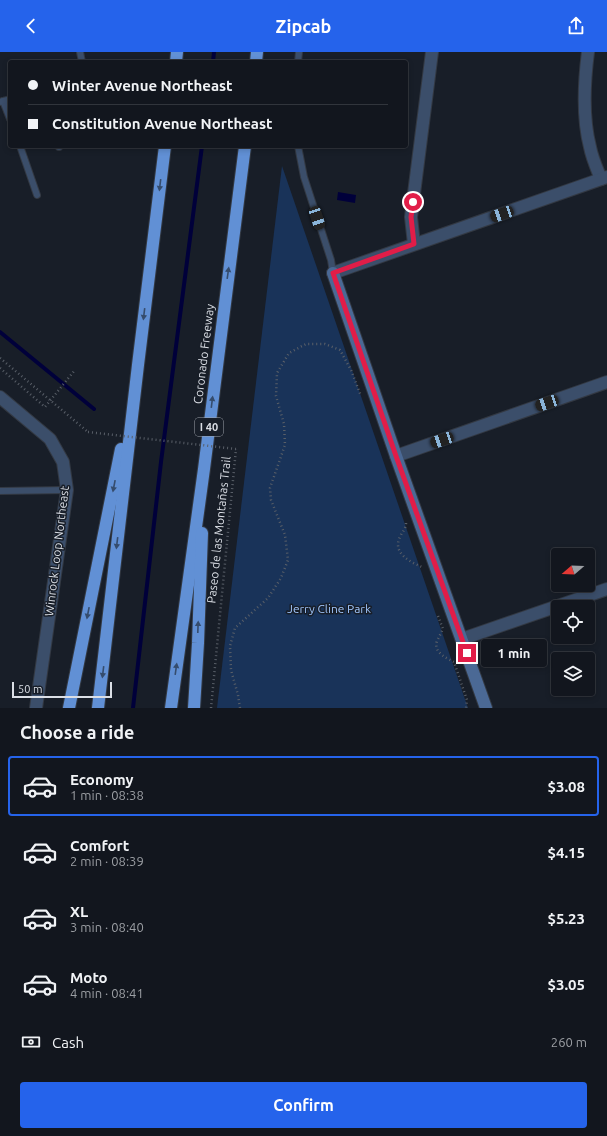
<!DOCTYPE html>
<meta charset="utf-8">
<style>
:root{--surface:#12161e;--page:#1f232b;--text:#f1f3f6;--muted:#9c9fa4;--line:#31353c;--accent:#2563eb}
body{margin:0;font-family:Ubuntu,sans-serif;background:var(--page);color:var(--text);height:100vh;display:flex;flex-direction:column;font-size:15px;white-space:nowrap}
*{box-sizing:border-box;margin:0}
p{font-size:13px;color:var(--muted)}
.icon{flex:none;width:22px;height:22px;fill:none;stroke:currentColor;stroke-width:2;stroke-linecap:round;stroke-linejoin:round}
.map{position:relative;height:656px;overflow:hidden}
.drawer{display:flex;flex-direction:column;background:var(--surface);flex:1}
.drawer>*{flex:none}
.top-card{position:absolute;left:8px;top:8px;width:400px;height:88px;border-radius:4px;box-shadow:0 2px 6px #0003,0 0 0 1px var(--line);display:grid;align-content:center;height:88px;padding:0 20px;background:var(--surface)}
.needle{width:26px;rotate:251deg}
.buttons{position:absolute;left:551px;top:496px;display:grid;gap:8px}
.buttons a{display:grid;place-items:center;width:44px;height:44px;border-radius:4px;background:var(--surface);box-shadow:0 2px 6px #0003,0 0 0 1px var(--line);font-size:20px}
.scale{position:absolute;left:12px;bottom:10px;width:100px;box-sizing:border-box;padding-left:4px;border:2px solid #dbdfe6;border-top:0;font-size:11px;line-height:14px;white-space:nowrap;color:#dbdfe6;-webkit-text-stroke:3px #181e28;paint-order:stroke}
.end{position:absolute;width:18px;height:18px;margin:-9px;border:5px solid #e11d48;background:#fff;box-shadow:0 0 0 2px #fff}
.from{border-radius:50%}
.bubble{position:absolute;height:28px;border-radius:4px;background:var(--surface);box-shadow:0 2px 6px #0003,0 0 0 1px var(--line);font-size:13px;font-weight:700;line-height:28px;text-align:center}
.car{position:absolute;width:12px;height:24px;margin:-12px -6px;border-radius:5px;box-shadow:0 0 3px 1px #0007;background:linear-gradient(#222 24%,#8ab4d8 0 40%,#222 0 76%,#8ab4d8 0 86%,#222 0)}
.top-card b{display:flex;align-items:center;gap:14px;height:38px;font-size:15px}
.top-card b+b{border-top:1px solid var(--line)}
.top-card i{width:10px;height:10px;background:var(--text)}
ul{padding:0;list-style:none}
li{display:flex;align-items:center;gap:12px;height:60px;margin:0 8px 6px;padding:0 12px;border:2px solid transparent;border-radius:4px}
li div{flex:1}
li b{display:block;font-size:15px}
li em{font-style:normal;font-weight:700}
li.current{border-color:var(--accent)}
li>.icon{width:36px;height:36px;stroke-width:1.5}
h2{padding:0 20px;font-size:18px;line-height:48px}
.pay{display:flex;align-items:center;gap:10px;height:44px;padding:0 20px;font-size:15px}
.pay p{margin-inline-start:auto}
.action{display:flex;gap:8px;margin-top:auto;padding:8px 20px}
.action a{flex:1;height:46px;border-radius:4px;background:var(--accent);color:#fff;font-size:16px;font-weight:700;line-height:46px;text-align:center}
header{display:flex;justify-content:space-between;align-items:center;height:52px;padding:0 20px;background:var(--accent);color:#fff;font-size:18px;font-weight:700}
.map>svg:first-child{display:block}
</style>
<header><svg class="icon" aria-label="back" viewBox="0 0 24 24"><path d="M15 5l-7 7 7 7"/></svg>Zipcab<svg class="icon" aria-label="share" viewBox="0 0 24 24"><path d="M12 15V3M7 8l5-5 5 5M5 13v7h14v-7"/></svg></header>
<div class="map">
<svg width="607" height="656" viewBox="0 0 607 656">
<rect width="100%" height="100%" fill="#181e28"/>
<path fill="#193359" d="M 282,114 L 468,656 L 217,656 Z"/>
<path fill="#00003a" d="M 338,140 L 356,143 L 355,151 L 337,148 Z"/>
<g fill="none" stroke-linecap="round" stroke-linejoin="round">
<g stroke="#00003a" stroke-width="4">
<path d="M 213,10 L 214,0"/>
<path d="M 0,280 L 94,357"/>
<path d="M 133,656 L 161,410 L 202,94"/>
</g>
<defs>
<g id="lane">
<path d="M 80,0 L 82,10"/>
<path d="M 298,10 L 299,0"/>
<path d="M 3,49 L 10,67"/>
<path d="M 0,50 L 10,47"/>
<path d="M 20,94 L 37,143"/>
<path d="M 59,94 L 59,95"/>
<path d="M 298,94 L 304,125 L 331,208 L 333,221"/>
<path d="M 0,439 L 67,438"/>
</g>
<g id="street">
<path d="M 588,0 C 584,31 582,64 590,95 C 592,106 597,117 601,127"/>
<path d="M 414,192 L 411,165 L 432,0"/>
<path d="M 333,221 L 607,125"/>
<path d="M 0,345 L 50,387 L 63,410 L 67,438 L 36,656"/>
<path d="M 396,404 L 607,330"/>
<path d="M 462,587 L 607,537"/>
</g>
<path id="secondary" d="M 333,221 L 396,404 L 486,656"/>
<g id="highway">
<path d="M 176,10 L 177,0"/>
<path d="M 256,10 L 257,0"/>
<path d="M 69,656 L 121,397"/>
<path d="M 98,656 L 138,313 L 165,94"/>
<path d="M 171,656 L 204,417 L 245,94"/>
<path d="M 194,656 L 198,591 L 202,481"/>
</g>
</defs>
<use href="#lane" stroke="#333943" stroke-width="8"/>
<use href="#street" stroke="#333943" stroke-width="14"/>
<use href="#secondary" stroke="#333943" stroke-width="14"/>
<use href="#highway" stroke="#333943" stroke-width="14"/>
<g stroke="#595f68" stroke-width="2.5" stroke-dasharray="1 3" stroke-linecap="butt">
<path d="M 0,306 L 88,380"/>
<path d="M 0,316 L 45,355 L 75,318"/>
<path d="M 406,471 C 406,477 402,480 400,485 C 392,501 410,510 422,515 L 422,517"/>
<path d="M 438,564 L 443,577 C 441,581 439,585 437,589 C 433,600 446,606 454,610 L 467,648 L 466,656"/>
<path d="M 211,656 L 236,397"/>
<path d="M 240,656 L 238,643 L 231,618 L 230,594 L 235,576 L 268,546 L 281,526 L 288,508 L 285,483 L 271,448 L 270,436 L 285,393 L 284,372 L 276,344 L 277,321 L 289,301 L 306,292 L 325,292 L 340,298 L 351,318 L 361,344"/>
</g>
<use href="#lane" stroke="#3b4e6a" stroke-width="6"/>
<use href="#street" stroke="#3b4e6a" stroke-width="12"/>
<use href="#secondary" stroke="#4b6995" stroke-width="12"/>
<use href="#highway" stroke="#6190d5" stroke-width="12"/>
<path stroke="#595f68" stroke-width="2.5" stroke-dasharray="1 3" stroke-linecap="butt" d="M 88,380 L 236,397"/>
</g>
<defs><path id="oneway-solid" d="M-6-.8H1V-3.2L6.5 0L1 3.2V.8H-6Z"/></defs>
<g fill="#354c6d">
<use href="#oneway-solid" transform="translate(160 133) rotate(97)"/>
<use href="#oneway-solid" transform="translate(228 221) rotate(-82)"/>
<use href="#oneway-solid" transform="translate(144 262) rotate(97)"/>
<use href="#oneway-solid" transform="translate(212 350) rotate(-83)"/>
<use href="#oneway-solid" transform="translate(114 434) rotate(101)"/>
<use href="#oneway-solid" transform="translate(117 491) rotate(97)"/>
<use href="#oneway-solid" transform="translate(88 561) rotate(101)"/>
<use href="#oneway-solid" transform="translate(198 575) rotate(-88)"/>
<use href="#oneway-solid" transform="translate(176 617) rotate(-82)"/>
<use href="#oneway-solid" transform="translate(103 620) rotate(97)"/>
</g>
<g fill="none" stroke-linecap="round" stroke-linejoin="round">
<path stroke="#e11d48" stroke-width="5" d="M 413,150 L 411,165 L 414,192 L 333,221 L 396,404 L 467,601"/>
</g>
<g text-anchor="middle" stroke-width="3" stroke-linejoin="round" paint-order="stroke">
<rect fill="#181e28" stroke="#a0a5ad" stroke-width="1" x="195" y="366" width="28" height="18" rx="3"/>
<g font-size="11" font-weight="bold" fill="#dbdfe6">
<text x="209" y="379">I 40</text>
</g>
<g font-size="12" fill="#dbdfe6" stroke="#181e28">
<text transform="translate(204 302) rotate(-83)" y="4">Coronado Freeway</text>
<text transform="translate(219 478) rotate(-84)" y="4">Paseo de las Montañas Trail</text>
<text transform="translate(57 499) rotate(-83)" y="4">Winrock Loop Northeast</text>
</g>
<g font-size="12" fill="#a0c6fc" stroke="#181e28">
<text x="329" y="561">Jerry Cline Park</text>
</g>
</g>
</svg>
<div class="buttons">
<a><svg class="needle" viewBox="-14 -14 28 28"><path d="M0-13l5 13h-10z" fill="#e53935"/><path d="M0 13l5-13h-10z" fill="#9c9fa4"/></svg></a>
<a><svg class="icon" aria-label="locate" viewBox="0 0 24 24"><circle cx="12" cy="12" r="6"/><path d="M12 2v4M12 18v4M2 12h4M18 12h4"/></svg></a>
<a><svg class="icon" aria-label="layers" viewBox="0 0 24 24"><path d="M12 4l9 5-9 5-9-5zM3 14l9 5 9-5"/></svg></a>
</div>
<div class="scale">50 m</div>
<i class="end from" style="left:413px;top:150px"></i>
<i class="end" style="left:467px;top:601px"></i>
<div class="bubble" style="left:481px;top:587px;width:66px">1 min</div>
<i class="car" style="left:502px;top:162px;rotate:251deg"></i>
<i class="car" style="left:317px;top:166px;rotate:162deg"></i>
<i class="car" style="left:547px;top:351px;rotate:251deg"></i>
<i class="car" style="left:442px;top:388px;rotate:251deg"></i>
<div class="top-card">
<b><i class="from"></i>Winter Avenue Northeast</b>
<b><i></i>Constitution Avenue Northeast</b>
</div>
</div>
<section class="drawer">
<h2>Choose a ride</h2>
<ul>
<li class="current"><svg class="icon" aria-label="car" viewBox="0 0 24 24"><path d="M5 17H2v-5l4-1 3-4h7l3 4 3 1v5h-3M9 17h6M6 11h13"/><circle cx="7" cy="17" r="2"/><circle cx="17" cy="17" r="2"/></svg><div><b>Economy</b><p>1 min · 08:38</p></div><em>$3.08</em></li>
<li><svg class="icon" aria-label="car" viewBox="0 0 24 24"><path d="M5 17H2v-5l4-1 3-4h7l3 4 3 1v5h-3M9 17h6M6 11h13"/><circle cx="7" cy="17" r="2"/><circle cx="17" cy="17" r="2"/></svg><div><b>Comfort</b><p>2 min · 08:39</p></div><em>$4.15</em></li>
<li><svg class="icon" aria-label="car" viewBox="0 0 24 24"><path d="M5 17H2v-5l4-1 3-4h7l3 4 3 1v5h-3M9 17h6M6 11h13"/><circle cx="7" cy="17" r="2"/><circle cx="17" cy="17" r="2"/></svg><div><b>XL</b><p>3 min · 08:40</p></div><em>$5.23</em></li>
<li><svg class="icon" aria-label="car" viewBox="0 0 24 24"><path d="M5 17H2v-5l4-1 3-4h7l3 4 3 1v5h-3M9 17h6M6 11h13"/><circle cx="7" cy="17" r="2"/><circle cx="17" cy="17" r="2"/></svg><div><b>Moto</b><p>4 min · 08:41</p></div><em>$3.05</em></li>
</ul>
<div class="pay"><svg class="icon" aria-label="cash" viewBox="0 0 24 24"><path d="M3 7h18v10H3z"/><circle cx="12" cy="12" r="2"/></svg>Cash<p>260 m</p></div>
<div class="action"><a>Confirm</a></div>
</section>
